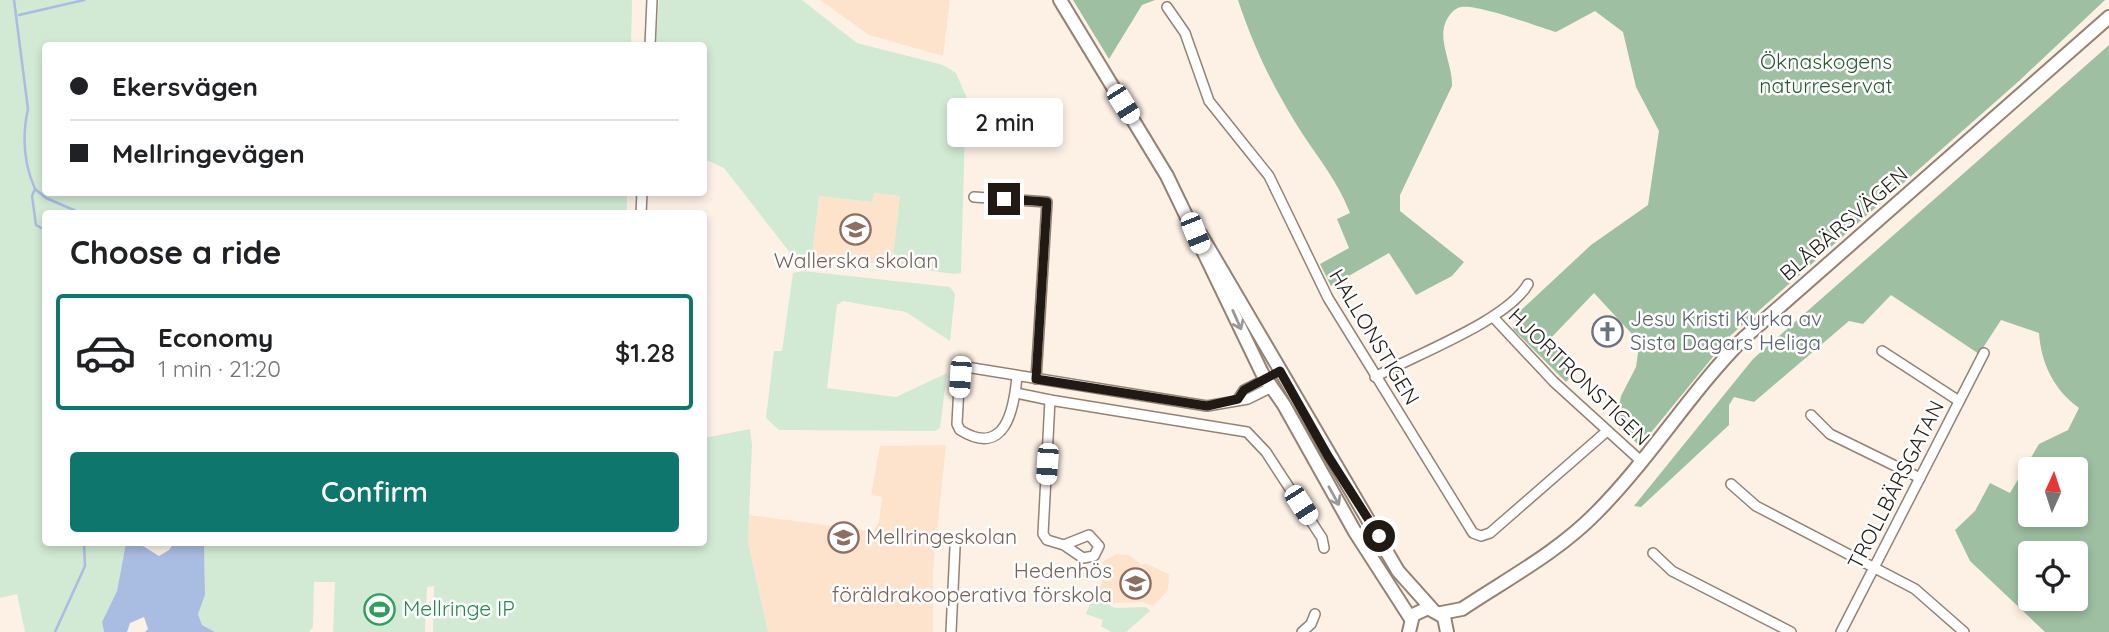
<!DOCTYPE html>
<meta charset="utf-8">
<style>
:root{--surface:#fff;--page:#f2f2f2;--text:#202124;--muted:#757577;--line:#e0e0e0;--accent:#0f766e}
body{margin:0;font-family:Quicksand,sans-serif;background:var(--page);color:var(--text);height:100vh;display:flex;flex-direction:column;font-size:26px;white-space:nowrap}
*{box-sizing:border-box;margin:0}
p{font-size:23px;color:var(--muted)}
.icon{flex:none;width:38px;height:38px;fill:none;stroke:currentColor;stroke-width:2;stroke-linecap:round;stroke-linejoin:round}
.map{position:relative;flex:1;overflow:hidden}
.details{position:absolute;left:42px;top:210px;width:665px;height:336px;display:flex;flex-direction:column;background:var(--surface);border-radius:7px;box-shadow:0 4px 10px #0003}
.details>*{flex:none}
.banner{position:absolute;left:42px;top:42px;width:665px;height:154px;border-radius:7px;box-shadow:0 4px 10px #0003;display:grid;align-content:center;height:154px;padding:0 28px;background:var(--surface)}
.needle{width:46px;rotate:3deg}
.tools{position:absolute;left:2018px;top:457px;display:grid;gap:14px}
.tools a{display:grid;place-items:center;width:70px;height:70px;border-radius:7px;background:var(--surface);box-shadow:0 4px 10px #0003;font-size:35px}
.end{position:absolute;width:32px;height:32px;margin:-16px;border:9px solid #211a14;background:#fff;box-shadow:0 0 0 4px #fff}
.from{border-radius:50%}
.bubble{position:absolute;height:49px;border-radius:7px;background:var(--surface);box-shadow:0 4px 10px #0003;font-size:23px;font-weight:600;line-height:49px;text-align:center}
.car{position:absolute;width:21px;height:42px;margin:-21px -10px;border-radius:9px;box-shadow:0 0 5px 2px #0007;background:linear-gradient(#fff 24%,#345 0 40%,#fff 0 76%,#345 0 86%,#fff 0)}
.banner b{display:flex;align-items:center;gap:24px;height:66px;font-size:26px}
.banner b+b{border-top:2px solid var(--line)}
.banner i{width:18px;height:18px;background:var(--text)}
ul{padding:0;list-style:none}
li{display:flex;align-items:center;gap:21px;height:116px;margin:0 14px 10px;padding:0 14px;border:4px solid transparent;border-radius:7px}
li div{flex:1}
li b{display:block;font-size:26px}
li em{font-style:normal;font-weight:600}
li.on{border-color:var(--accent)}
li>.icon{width:63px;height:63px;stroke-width:1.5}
h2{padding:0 28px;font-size:32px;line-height:84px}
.button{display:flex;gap:14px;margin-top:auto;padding:14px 28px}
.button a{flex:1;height:80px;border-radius:7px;background:var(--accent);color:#fff;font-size:28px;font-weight:600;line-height:80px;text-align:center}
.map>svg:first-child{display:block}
</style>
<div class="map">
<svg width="2109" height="632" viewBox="0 0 2109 632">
<rect width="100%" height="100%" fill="#fdf1e6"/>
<g fill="#fde3cb">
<path d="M 820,0 L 950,0 L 943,56 L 869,35 Z"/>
<path d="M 873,193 L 900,196 L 892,265 L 812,256 L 819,196 L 871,202 Z"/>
<path d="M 946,445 L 933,570 L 933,632 L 768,632 L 748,542 L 749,515 L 873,531 L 879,522 L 882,497 L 871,495 L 880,446 Z"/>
<path d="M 1116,554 L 1129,555 L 1142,565 L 1145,563 L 1169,574 L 1168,590 L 1153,606 L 1142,602 L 1113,603 L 1097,594 L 1107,571 L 1102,562 Z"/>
</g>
<g fill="#d2ead4">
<path d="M 0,0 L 632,0 L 631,45 L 46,46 L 46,192 L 627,192 L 627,213 L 46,214 L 46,542 L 126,543 L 117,591 L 102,622 L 104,632 L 25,632 L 17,594 L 0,598 Z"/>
<path d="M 659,0 L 802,0 L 857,43 L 943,65 L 956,73 L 966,96 L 961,273 L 953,274 L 892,265 L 900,196 L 874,193 L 872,202 L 819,196 L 812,256 L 791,254 L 724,168 L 704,159 L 704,46 L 656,45 Z"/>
<path d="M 803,271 L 950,287 L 955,294 L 950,341 L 906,312 L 843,301 L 837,305 L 827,388 L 896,397 L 947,373 L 940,428 L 935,431 L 779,430 L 766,418 L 774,351 L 782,351 L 793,273 Z"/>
<path d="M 750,429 L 752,445 L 748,542 L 768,632 L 433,632 L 434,586 L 427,587 L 425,632 L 333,632 L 335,582 L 314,582 L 313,627 L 309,632 L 215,632 L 202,625 L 198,614 L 205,595 L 204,543 L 704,542 L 704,438 Z"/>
<path d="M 1093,596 L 1115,608 L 1146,607 L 1150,611 L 1126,632 L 1111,632 L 1101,626 L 1103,620 L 1086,614 Z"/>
</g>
<g fill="#9ebfa1" fill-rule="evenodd">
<path d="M 1073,0 L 1155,0 L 1142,5 L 1109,59 Z"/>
<path d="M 1238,0 L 2105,0 L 2019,81 L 1730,336 L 1640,446 L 1616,424 L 1621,396 L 1636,367 L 1638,353 L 1632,334 L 1594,293 L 1549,340 L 1576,372 L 1566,382 L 1513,329 L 1518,313 L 1591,245 L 1648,205 L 1659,131 L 1636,87 L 1623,32 L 1595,11 L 1556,32 C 1536,26 1478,4 1461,7 C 1452,9 1446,19 1444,27 C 1440,45 1453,67 1452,86 L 1400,195 L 1400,211 L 1464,262 L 1452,276 L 1416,295 L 1389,253 L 1331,286 L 1320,264 L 1349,248 L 1337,219 L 1350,213 C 1334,173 1313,153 1292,117 C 1269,79 1252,42 1238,0 Z"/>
<path d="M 2109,45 L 2109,632 L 2045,632 L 1970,561 L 1955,530 L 1975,511 L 1990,483 L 2010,493 L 2039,444 L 2068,430 L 2079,408 C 2054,390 2041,363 2039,333 L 2001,320 L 1979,354 L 1891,295 L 1863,324 L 1849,321 L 1754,402 L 1734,397 L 1729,405 L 1729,425 L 1641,507 L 1634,506 L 1753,359 ZM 2030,469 L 2076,469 L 2076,514 L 2030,514 ZM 2030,553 L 2076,553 L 2076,598 L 2030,598 Z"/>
</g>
<path fill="#a9bce1" d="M 126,543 L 138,543 L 159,556 L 169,550 L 174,543 L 204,543 L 205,595 L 198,614 L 202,625 L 215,632 L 145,632 L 148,629 L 144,617 L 130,623 L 127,632 L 104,632 L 102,622 L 117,591 Z"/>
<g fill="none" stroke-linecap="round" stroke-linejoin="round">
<g stroke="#a9bce1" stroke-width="2.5">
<path d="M 14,0 L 28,109 C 22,136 24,164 35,189 L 32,196 L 36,225 L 43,229 L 46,245"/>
<path d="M 19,15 L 84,0"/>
<path d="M 35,189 L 46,198 L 83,214"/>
<path d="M 55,632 L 85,566 L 84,542"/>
</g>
<defs>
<g id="street">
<path d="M 1167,7 L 1185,33 L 1209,101 L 1269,176 L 1328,298 L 1473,533 L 1481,536 L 1490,533 L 1607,431"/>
<path d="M 650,46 L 652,0"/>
<path d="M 974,197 L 1047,202 L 1036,379"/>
<path d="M 641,214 L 642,192"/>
<path d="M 1493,317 L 1554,382 L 1642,462"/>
<path d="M 1882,351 L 1959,401"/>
<path d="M 1017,376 C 1014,410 1005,458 960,430 L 957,424 L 960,366 L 1207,406 L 1248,399 L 1272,387"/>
<path d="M 1375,377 C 1414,355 1507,321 1528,284"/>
<path d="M 1016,393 L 1050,400"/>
<path d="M 1238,399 L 1244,390 L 1266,379"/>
<path d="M 1811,415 L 1830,434 L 1920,478"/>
<path d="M 1731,484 L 1756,506 L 1915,589 L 1964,632"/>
<path d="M 1064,545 L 1089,535 L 1099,546 L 1094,556 L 1083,558 L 1064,545 L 1047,540 L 1043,534 L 1050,400 L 1247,432 L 1266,452 L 1322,538 L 1324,548"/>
<path d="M 1653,553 L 1672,571 L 1791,632"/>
<path d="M 951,632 L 955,547"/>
<path d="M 1302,632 L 1311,624 L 1315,614"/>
<path d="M 1841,632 L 1984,353"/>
</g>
<g id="secondary">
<path d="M 1060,0 L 1167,176 L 1262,373 L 1284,405 L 1355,532 L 1411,619"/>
<path d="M 1201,235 L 1398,571 L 1432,609"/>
<path d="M 1441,613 L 1462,609 C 1507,579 1558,552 1596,513 C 1650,459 1690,392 1744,338 L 2109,17"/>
<path d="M 1409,632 L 1413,615 L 1428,608 L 1444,617 L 1447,632"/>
</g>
</defs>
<use href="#street" stroke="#948272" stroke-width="12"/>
<use href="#secondary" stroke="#948272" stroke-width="16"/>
<use href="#street" stroke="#fff" stroke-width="9"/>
<use href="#secondary" stroke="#fff" stroke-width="12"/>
</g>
<defs><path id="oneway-shaft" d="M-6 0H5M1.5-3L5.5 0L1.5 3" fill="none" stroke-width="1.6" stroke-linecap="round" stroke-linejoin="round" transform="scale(1.75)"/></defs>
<g stroke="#9b9895">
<use href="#oneway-shaft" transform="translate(1237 320) rotate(66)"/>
<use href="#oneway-shaft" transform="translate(1334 496) rotate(61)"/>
</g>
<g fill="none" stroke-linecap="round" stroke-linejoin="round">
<path stroke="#211a14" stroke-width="9" d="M 1004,199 L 1047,202 L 1036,379 L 1207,406 L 1238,399 L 1244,390 L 1280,371 L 1328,456 L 1379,536"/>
</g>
<defs>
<symbol id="school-ring" viewBox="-11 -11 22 22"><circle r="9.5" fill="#fff" stroke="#8d6e63" stroke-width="1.5"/><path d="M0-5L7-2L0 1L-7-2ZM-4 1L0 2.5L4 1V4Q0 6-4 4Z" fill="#8d6e63"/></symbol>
<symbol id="church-ring" viewBox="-11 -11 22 22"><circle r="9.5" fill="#fff" stroke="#6b7280" stroke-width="1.5"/><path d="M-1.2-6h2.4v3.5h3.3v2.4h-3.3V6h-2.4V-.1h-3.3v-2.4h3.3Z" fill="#6b7280"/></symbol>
<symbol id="stadium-ring" viewBox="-11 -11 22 22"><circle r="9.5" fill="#fff" stroke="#2e9e5b" stroke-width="1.5"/><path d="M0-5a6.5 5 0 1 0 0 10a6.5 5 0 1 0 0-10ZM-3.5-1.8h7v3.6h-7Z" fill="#2e9e5b"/></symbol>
</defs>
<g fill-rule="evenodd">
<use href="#school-ring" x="838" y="212" width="35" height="35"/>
<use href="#church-ring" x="1590" y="314" width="35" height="35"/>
<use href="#school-ring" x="826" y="520" width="35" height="35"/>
<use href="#school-ring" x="1118" y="566" width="35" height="35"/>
<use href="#stadium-ring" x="362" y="592" width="35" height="35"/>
</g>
<g text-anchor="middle" stroke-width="5" stroke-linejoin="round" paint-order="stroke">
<g font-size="21" fill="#285931" stroke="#fff">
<text x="1826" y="69">Öknaskogens<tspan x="1826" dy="24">naturreservat</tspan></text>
</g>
<g font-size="21" fill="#211a14" stroke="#fff">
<text transform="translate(1844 224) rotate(-41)" y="7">BLÅBÄRSVÄGEN</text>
<text transform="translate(1374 337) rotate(59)" y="7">HALLONSTIGEN</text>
<text transform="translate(1579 377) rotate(44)" y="7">HJORTRONSTIGEN</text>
<text transform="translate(1896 485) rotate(-63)" y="7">TROLLBÄRSGATAN</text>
</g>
<g font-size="21" fill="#785e54" stroke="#fff">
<text x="856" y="268">Wallerska skolan</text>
<text x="866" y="544" text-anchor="start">Mellringeskolan</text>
<text x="1112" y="578" text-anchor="end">Hedenhös<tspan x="1112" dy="24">föräldrakooperativa förskola</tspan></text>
</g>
<g font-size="21" fill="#5b616d" stroke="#fff" text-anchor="start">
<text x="1630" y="326">Jesu Kristi Kyrka av<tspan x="1630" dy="24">Sista Dagars Heliga</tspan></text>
</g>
<g font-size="21" fill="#27864d" stroke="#fff" text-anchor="start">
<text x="403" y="616">Mellringe IP</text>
</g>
</g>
</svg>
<div class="tools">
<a><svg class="needle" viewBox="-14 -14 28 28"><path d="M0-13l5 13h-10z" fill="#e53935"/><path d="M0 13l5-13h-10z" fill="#757577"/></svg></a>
<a><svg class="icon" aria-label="locate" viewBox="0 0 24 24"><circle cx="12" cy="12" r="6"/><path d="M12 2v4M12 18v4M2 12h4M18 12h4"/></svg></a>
</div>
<i class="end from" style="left:1379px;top:536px"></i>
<i class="end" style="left:1004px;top:199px"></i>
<div class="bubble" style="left:947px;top:98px;width:116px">2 min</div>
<i class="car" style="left:1123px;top:104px;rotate:148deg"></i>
<i class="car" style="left:1195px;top:233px;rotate:158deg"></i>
<i class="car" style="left:960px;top:377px;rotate:184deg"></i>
<i class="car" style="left:1047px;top:464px;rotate:184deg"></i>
<i class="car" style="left:1301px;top:505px;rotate:147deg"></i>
<div class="banner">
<b><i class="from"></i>Ekersvägen</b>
<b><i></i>Mellringevägen</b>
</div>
<section class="details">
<h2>Choose a ride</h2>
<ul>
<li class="on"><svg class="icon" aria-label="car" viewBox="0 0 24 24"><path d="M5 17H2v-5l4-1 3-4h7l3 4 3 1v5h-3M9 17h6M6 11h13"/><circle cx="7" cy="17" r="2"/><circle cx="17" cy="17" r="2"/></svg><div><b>Economy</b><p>1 min · 21:20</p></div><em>$1.28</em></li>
</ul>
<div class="button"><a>Confirm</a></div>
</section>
</div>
